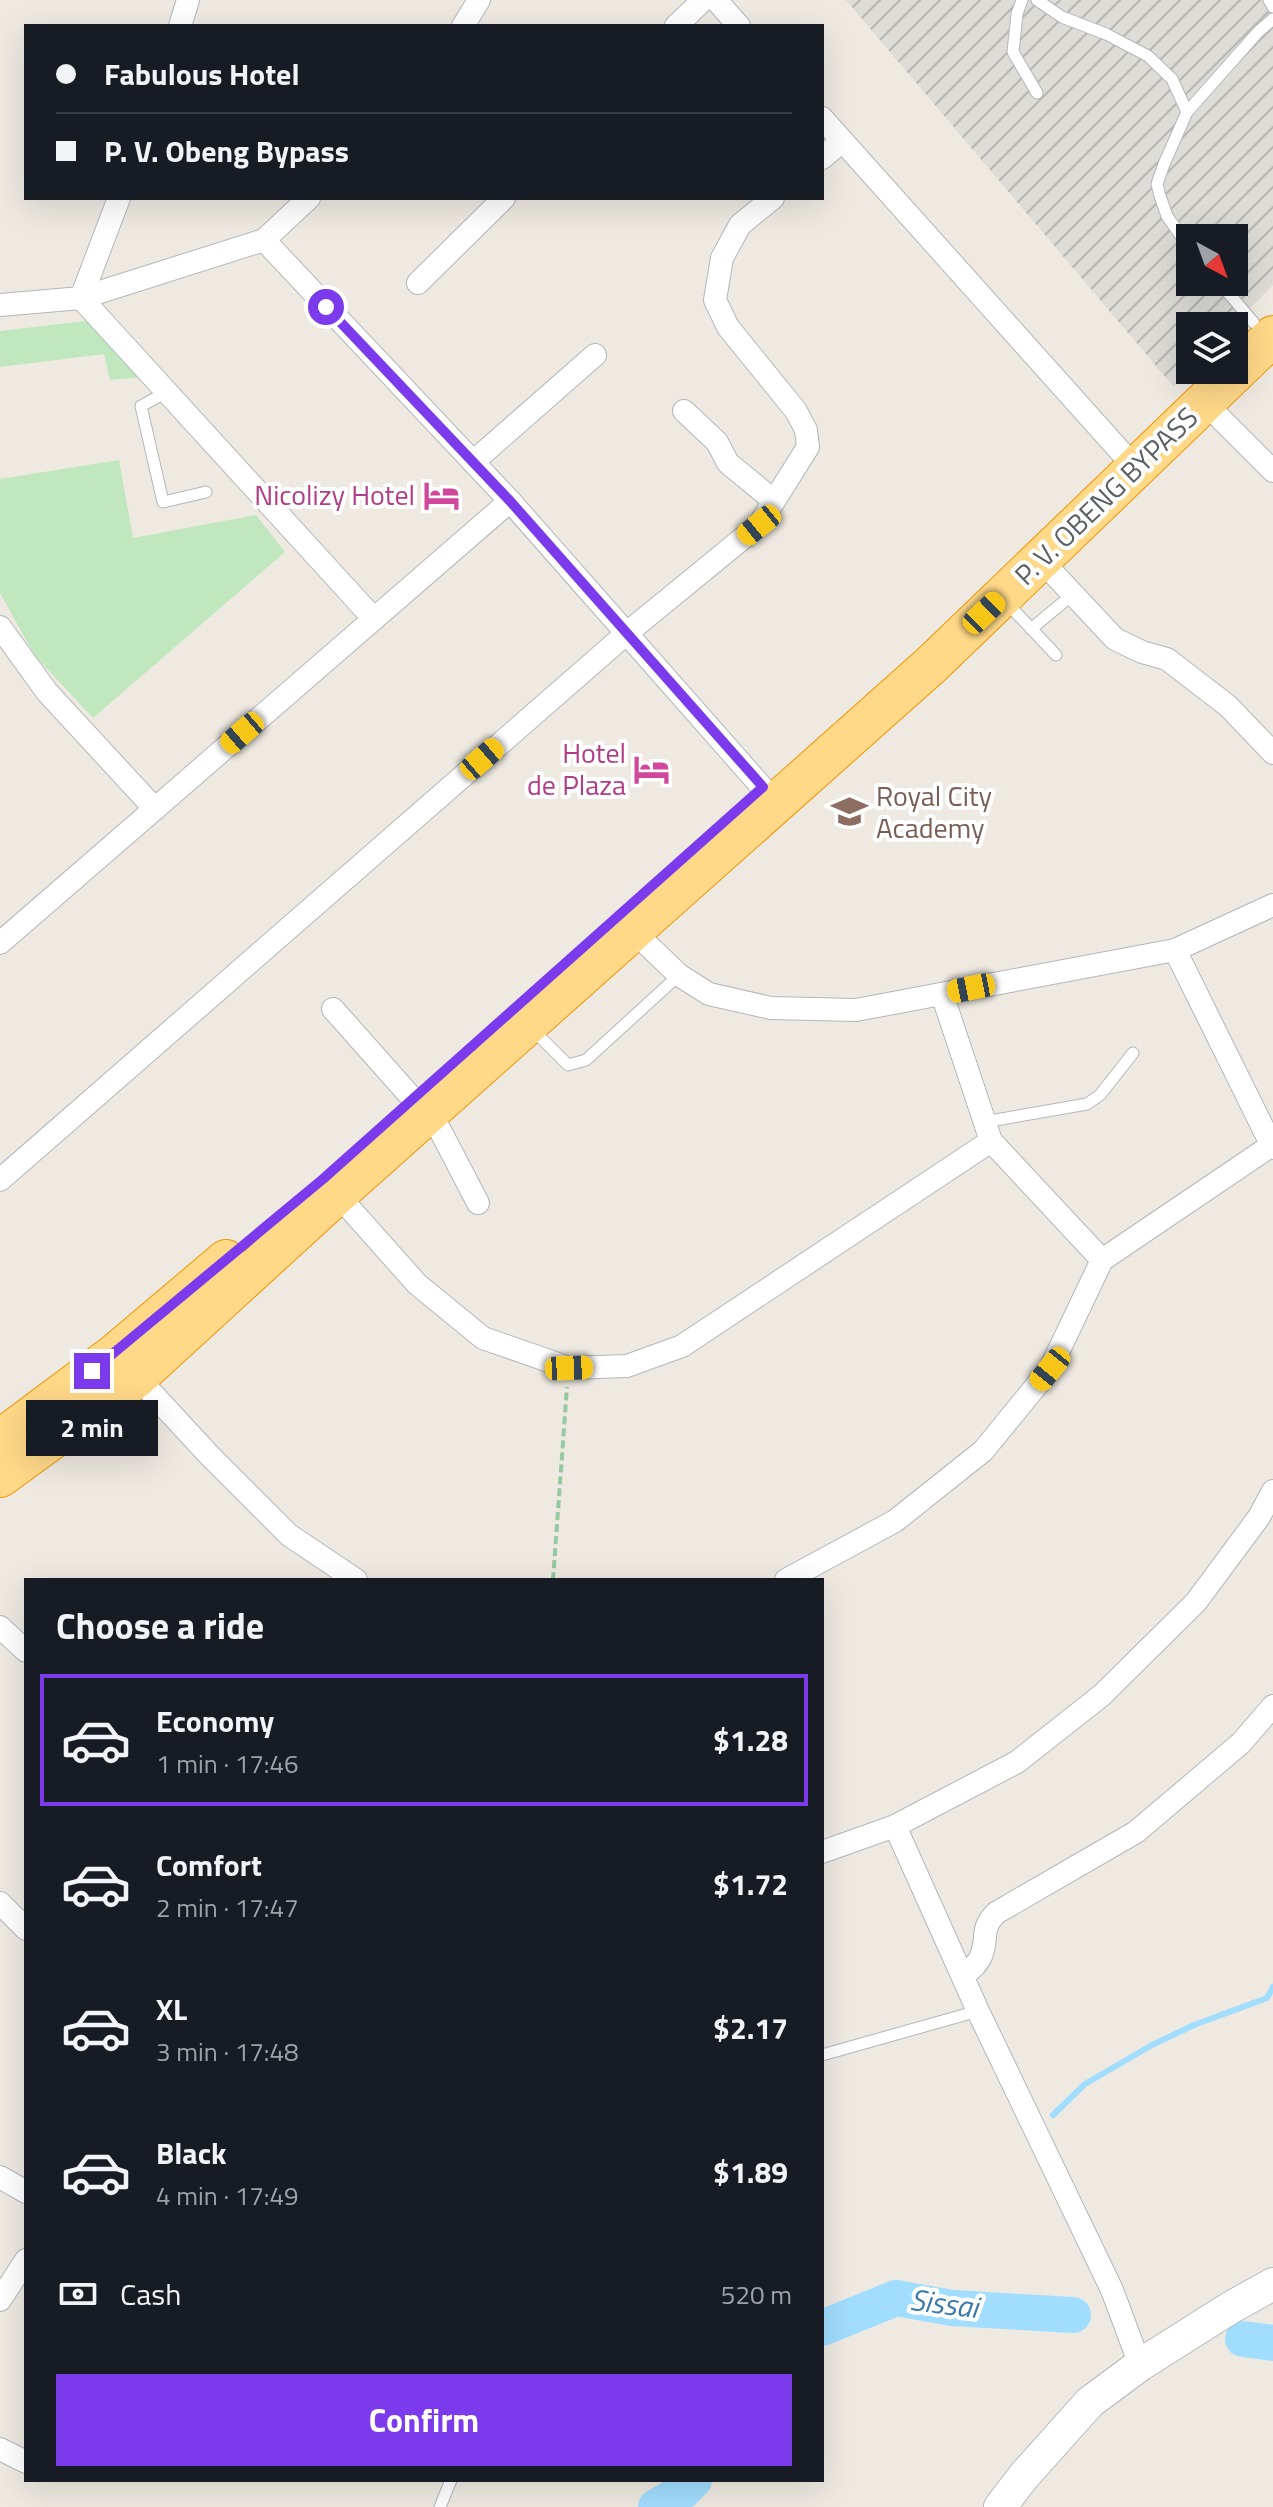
<!DOCTYPE html>
<meta charset="utf-8">
<style>
:root{--surface:#171b24;--page:#242831;--text:#f1f3f6;--muted:#9ea1a6;--line:#363941;--accent:#7c3aed}
body{margin:0;font-family:"Titillium Web",sans-serif;background:var(--page);color:var(--text);height:100vh;display:flex;flex-direction:column;font-size:30px;white-space:nowrap}
*{box-sizing:border-box;margin:0}
p{font-size:26px;color:var(--muted)}
.icon{flex:none;width:44px;height:44px;fill:none;stroke:currentColor;stroke-width:2;stroke-linecap:round;stroke-linejoin:round}
.map{position:relative;flex:1;overflow:hidden}
.panel{position:absolute;left:24px;top:1578px;width:800px;height:904px;display:flex;flex-direction:column;background:var(--surface);border-radius:0px;box-shadow:0 8px 32px #0002}
.panel>*{flex:none}
.banner{position:absolute;left:24px;top:24px;width:800px;height:176px;border-radius:0px;box-shadow:0 8px 32px #0002;display:grid;align-content:center;height:176px;padding:0 32px;background:var(--surface)}
.needle{width:52px;rotate:139deg}
.controls{position:absolute;left:1176px;top:224px;display:grid;gap:16px}
.controls a{display:grid;place-items:center;width:72px;height:72px;border-radius:0px;background:var(--surface);box-shadow:0 8px 32px #0002;font-size:40px}
.end{position:absolute;width:36px;height:36px;margin:-18px;border:10px solid #7c3aed;background:#fff;box-shadow:0 0 0 4px #fff}
.from{border-radius:50%}
.bubble{position:absolute;height:56px;border-radius:0px;background:var(--surface);box-shadow:0 8px 32px #0002;font-size:26px;font-weight:700;line-height:56px;text-align:center}
.car{position:absolute;width:24px;height:48px;margin:-24px -12px;border-radius:10px;box-shadow:0 0 6px 2px #0007;background:linear-gradient(#f5c518 24%,#345 0 40%,#f5c518 0 76%,#345 0 86%,#f5c518 0)}
.banner b{display:flex;align-items:center;gap:28px;height:76px;font-size:30px}
.banner b+b{border-top:2px solid var(--line)}
.banner i{width:20px;height:20px;background:var(--text)}
ul{padding:0;list-style:none}
li{display:flex;align-items:center;gap:24px;height:132px;margin:0 16px 12px;padding:0 16px;border:4px solid transparent;border-radius:0px}
li div{flex:1}
li b{display:block;font-size:30px}
li em{font-style:normal;font-weight:700}
li.active{border-color:var(--accent)}
li>.icon{width:72px;height:72px;stroke-width:1.5}
h2{padding:0 32px;font-size:36px;line-height:96px}
.pay{display:flex;align-items:center;gap:20px;height:88px;padding:0 32px;font-size:30px}
.pay p{margin-inline-start:auto}
.button{display:flex;gap:16px;margin-top:auto;padding:16px 32px}
.button a{flex:1;height:92px;border-radius:0px;background:var(--accent);color:#fff;font-size:32px;font-weight:700;line-height:92px;text-align:center}
.map>svg:first-child{display:block}
</style>
<div class="map">
<svg width="1273" height="2507" viewBox="0 0 1273 2507">
<defs>
<pattern id="industrial-furrows" width="10" height="10" patternUnits="userSpaceOnUse" patternTransform="scale(2)"><rect width="10" height="10" fill="#dedcd7"/><path d="M-1 1l2-2M0 10L10 0M9 11l2-2" fill="none" stroke="#b7b6b2"/></pattern>
</defs>
<rect width="100%" height="100%" fill="#eeeae2"/>
<path fill="url(#industrial-furrows)" fill-rule="evenodd" d="M 846,0 L 1273,0 L 1273,285 L 1232,326 L 1190,326 L 1190,369 L 1173,386 ZM 1190,238 L 1234,238 L 1234,282 L 1190,282 Z"/>
<g fill="#c0e7bd">
<path d="M 85,321 L 113,337 L 142,377 L 110,380 L 104,354 L 0,367 L 0,331 Z"/>
<path d="M 119,460 L 133,538 L 256,515 L 285,552 L 93,718 L 35,656 L 0,593 L 0,479 Z"/>
</g>
<g fill="none" stroke-linecap="round" stroke-linejoin="round">
<path stroke="#a1ddff" stroke-width="6" d="M 1053,2115 L 1085,2084 L 1152,2045 L 1194,2025 L 1267,1998 L 1273,1987"/>
<g stroke="#a1ddff" stroke-width="36">
<path d="M 822,2328 L 896,2298 L 952,2308 L 1073,2315"/>
<path d="M 1243,2339 L 1273,2343"/>
<path d="M 656,2507 L 683,2491 L 694,2480"/>
</g>
<defs>
<g id="lane">
<path d="M 1022,0 L 1017,14 L 1013,52 L 1037,93"/>
<path d="M 1037,0 L 1062,17 L 1106,34 L 1148,56 L 1172,79 L 1187,112"/>
<path d="M 1269,0 L 1273,7"/>
<path d="M 1190,249 L 1167,216 L 1160,196 L 1157,184 L 1164,164 L 1187,112 L 1258,32 L 1273,19"/>
<path d="M 1219,282 L 1254,323"/>
<path d="M 167,392 L 141,406 L 163,502 L 206,492"/>
<path d="M 1007,603 L 1056,655"/>
<path d="M 1031,629 L 1073,594"/>
<path d="M 532,1029 L 568,1065 L 586,1060 L 679,975"/>
<path d="M 984,1122 L 1087,1104 L 1100,1095 L 1133,1053"/>
<path d="M 822,2055 L 978,2011"/>
<path d="M 440,2507 L 451,2480"/>
</g>
<g id="street">
<path d="M 716,0 L 739,26"/>
<path d="M 180,26 L 188,0"/>
<path d="M 463,26 L 479,0"/>
<path d="M 676,26 L 703,0"/>
<path d="M 822,118 L 1121,452"/>
<path d="M 822,158 L 842,141"/>
<path d="M 119,198 L 81,298 L 374,619"/>
<path d="M 264,240 L 510,501 L 776,803"/>
<path d="M 418,283 L 504,198"/>
<path d="M 0,305 L 81,298 L 264,240 L 309,198"/>
<path d="M 1204,402 L 1273,471"/>
<path d="M 684,411 L 717,442 L 728,463 L 773,500"/>
<path d="M 473,462 L 595,355"/>
<path d="M 1040,559 L 1115,639 L 1142,652 L 1167,659 L 1228,706 L 1273,753"/>
<path d="M 0,627 L 47,692 L 155,809"/>
<path d="M 632,930 L 679,975 L 709,994 L 771,1008 L 856,1010 L 1175,950 L 1273,905"/>
<path d="M 0,943 L 510,501"/>
<path d="M 1175,950 L 1273,1148"/>
<path d="M 942,994 L 991,1141 L 1102,1260"/>
<path d="M 333,1009 L 412,1098"/>
<path d="M 430,1111 L 478,1203"/>
<path d="M 0,1180 L 627,633 L 759,525 L 808,447 L 806,430 L 796,411 L 728,327 L 715,300 L 722,258 L 740,225 L 773,198"/>
<path d="M 337,1194 L 417,1284 L 483,1338 L 569,1368 L 627,1366 L 682,1346 L 991,1141"/>
<path d="M 137,1377 L 210,1456 L 289,1535 L 356,1580"/>
<path d="M 786,1580 L 895,1521 L 983,1451 L 1050,1369 L 1102,1260 L 1272,1145"/>
<path d="M 0,1627 L 26,1651"/>
<path d="M 895,1826 L 978,2011 L 1112,2290 L 1140,2365"/>
<path d="M 822,1852 L 895,1826 L 1017,1762 L 1102,1695 L 1196,1602 L 1259,1517 L 1273,1491"/>
<path d="M 0,1903 L 26,1929"/>
<path d="M 963,1976 C 970,1970 978,1964 981,1956 C 989,1937 979,1931 996,1913 L 1136,1832 L 1241,1743 L 1273,1706"/>
<path d="M 0,2177 L 26,2192"/>
<path d="M 0,2300 L 26,2260"/>
<path d="M 0,2449 L 26,2462"/>
</g>
<path id="secondary" d="M 1000,2507 L 1023,2477 L 1090,2402 L 1140,2365 L 1230,2308 L 1273,2284"/>
<g id="highway">
<path d="M 0,1440 L 115,1354 L 226,1260"/>
<path d="M 0,1477 L 137,1377 L 337,1194 L 931,665 L 1273,336"/>
</g>
</defs>
<use href="#lane" stroke="#b3b6ba" stroke-width="13"/>
<use href="#street" stroke="#b3b6ba" stroke-width="24"/>
<use href="#secondary" stroke="#b4b8bd" stroke-width="34"/>
<use href="#highway" stroke="#f09400" stroke-width="42"/>
<path stroke="#96c8a1" stroke-width="4" stroke-dasharray="8 4" stroke-linecap="butt" d="M 553,1580 L 567,1387"/>
<use href="#lane" stroke="#fff" stroke-width="11"/>
<use href="#street" stroke="#fff" stroke-width="22"/>
<use href="#secondary" stroke="#fff" stroke-width="32"/>
<use href="#highway" stroke="#ffd888" stroke-width="40"/>
</g>
<g fill="none" stroke-linecap="round" stroke-linejoin="round">
<path stroke="#7c3aed" stroke-width="10" d="M 92,1371 L 323,1179 L 763,787 L 510,501 L 326,307"/>
</g>
<defs>
<symbol id="hotel-bare" viewBox="-9 -9 18 18"><path d="M-6-4.5h1.5V1H6V5H4.5V3h-9V5H-6ZM-4 0a1.8 1.8 0 1 1 3.6 0ZM.5 0V-2.5h3Q6-2.5 6 0Z" fill="#d1479c" stroke="#fff" stroke-width="2.5" paint-order="stroke"/></symbol>
<symbol id="school-bare" viewBox="-9 -9 18 18"><path d="M0-5L7-2L0 1L-7-2ZM-4 1L0 2.5L4 1V4Q0 6-4 4Z" fill="#8d6e63" stroke="#fff" stroke-width="2.5" paint-order="stroke"/></symbol>
</defs>
<g fill-rule="evenodd">
<use href="#hotel-bare" x="416" y="470" width="51" height="51"/>
<use href="#hotel-bare" x="626" y="744" width="51" height="51"/>
<use href="#school-bare" x="824" y="786" width="51" height="51"/>
</g>
<g text-anchor="middle" stroke-width="8" stroke-linejoin="round" paint-order="stroke">
<g font-size="28" fill="#b23c85" stroke="#fff" text-anchor="end">
<text x="415" y="505">Nicolizy Hotel</text>
<text x="626" y="763">Hotel<tspan x="626" dy="32">de Plaza</tspan></text>
</g>
<g font-size="28" fill="#5a5f64" stroke="#fff">
<text transform="translate(1106 496) rotate(-44)" y="10">P. V. OBENG BYPASS</text>
</g>
<g font-size="28" fill="#785e54" stroke="#fff" text-anchor="start">
<text x="876" y="806">Royal City<tspan x="876" dy="32">Academy</tspan></text>
</g>
<g font-size="30" font-style="italic" fill="#3879ac" stroke="#fff">
<text transform="translate(944 2304) rotate(7)" y="10">Sissai</text>
</g>
</g>
</svg>
<div class="controls">
<a><svg class="needle" viewBox="-14 -14 28 28"><path d="M0-13l5 13h-10z" fill="#e53935"/><path d="M0 13l5-13h-10z" fill="#9ea1a6"/></svg></a>
<a><svg class="icon" aria-label="layers" viewBox="0 0 24 24"><path d="M12 4l9 5-9 5-9-5zM3 14l9 5 9-5"/></svg></a>
</div>
<i class="end from" style="left:326px;top:307px"></i>
<i class="end" style="left:92px;top:1371px"></i>
<div class="bubble" style="left:26px;top:1400px;width:132px">2 min</div>
<i class="car" style="left:759px;top:525px;rotate:231deg"></i>
<i class="car" style="left:984px;top:613px;rotate:46deg"></i>
<i class="car" style="left:242px;top:733px;rotate:229deg"></i>
<i class="car" style="left:482px;top:759px;rotate:49deg"></i>
<i class="car" style="left:971px;top:988px;rotate:259deg"></i>
<i class="car" style="left:569px;top:1368px;rotate:88deg"></i>
<i class="car" style="left:1050px;top:1369px;rotate:219deg"></i>
<div class="banner">
<b><i class="from"></i>Fabulous Hotel</b>
<b><i></i>P. V. Obeng Bypass</b>
</div>
<section class="panel">
<h2>Choose a ride</h2>
<ul>
<li class="active"><svg class="icon" aria-label="car" viewBox="0 0 24 24"><path d="M5 17H2v-5l4-1 3-4h7l3 4 3 1v5h-3M9 17h6M6 11h13"/><circle cx="7" cy="17" r="2"/><circle cx="17" cy="17" r="2"/></svg><div><b>Economy</b><p>1 min · 17:46</p></div><em>$1.28</em></li>
<li><svg class="icon" aria-label="car" viewBox="0 0 24 24"><path d="M5 17H2v-5l4-1 3-4h7l3 4 3 1v5h-3M9 17h6M6 11h13"/><circle cx="7" cy="17" r="2"/><circle cx="17" cy="17" r="2"/></svg><div><b>Comfort</b><p>2 min · 17:47</p></div><em>$1.72</em></li>
<li><svg class="icon" aria-label="car" viewBox="0 0 24 24"><path d="M5 17H2v-5l4-1 3-4h7l3 4 3 1v5h-3M9 17h6M6 11h13"/><circle cx="7" cy="17" r="2"/><circle cx="17" cy="17" r="2"/></svg><div><b>XL</b><p>3 min · 17:48</p></div><em>$2.17</em></li>
<li><svg class="icon" aria-label="car" viewBox="0 0 24 24"><path d="M5 17H2v-5l4-1 3-4h7l3 4 3 1v5h-3M9 17h6M6 11h13"/><circle cx="7" cy="17" r="2"/><circle cx="17" cy="17" r="2"/></svg><div><b>Black</b><p>4 min · 17:49</p></div><em>$1.89</em></li>
</ul>
<div class="pay"><svg class="icon" aria-label="cash" viewBox="0 0 24 24"><path d="M3 7h18v10H3z"/><circle cx="12" cy="12" r="2"/></svg>Cash<p>520 m</p></div>
<div class="button"><a>Confirm</a></div>
</section>
</div>
